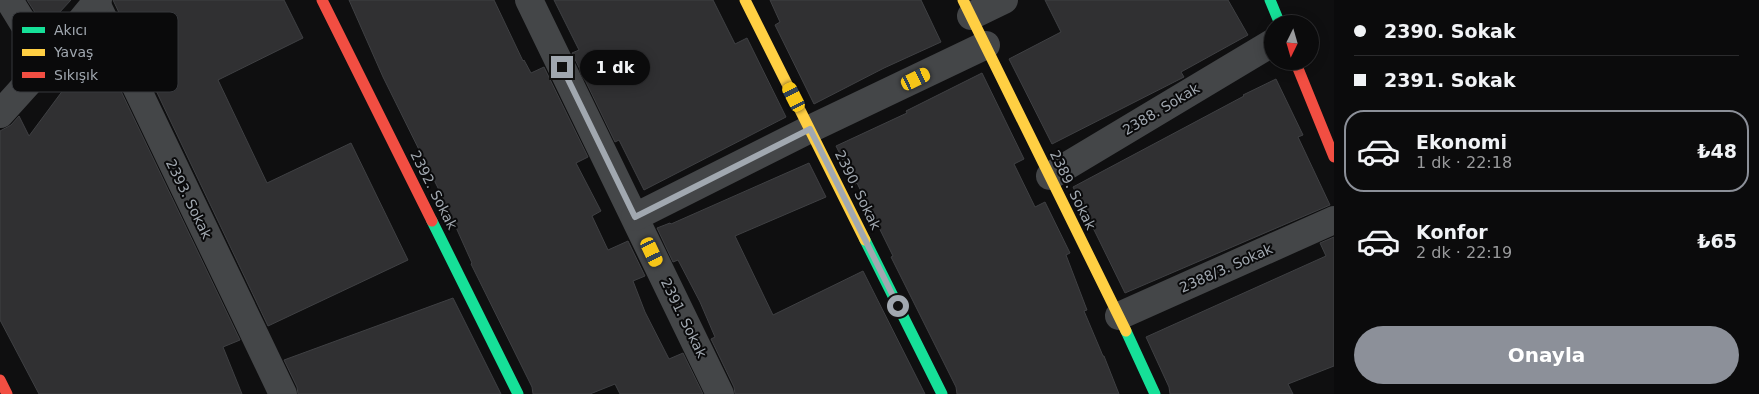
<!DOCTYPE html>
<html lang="tr">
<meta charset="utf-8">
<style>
:root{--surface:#0b0b0c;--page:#141415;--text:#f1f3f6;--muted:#9a9b9d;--line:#2b2b2d;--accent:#8c9099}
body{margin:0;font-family:"DejaVu Sans",sans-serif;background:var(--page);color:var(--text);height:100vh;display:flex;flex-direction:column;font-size:19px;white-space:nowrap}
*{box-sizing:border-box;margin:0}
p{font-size:16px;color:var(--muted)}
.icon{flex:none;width:28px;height:28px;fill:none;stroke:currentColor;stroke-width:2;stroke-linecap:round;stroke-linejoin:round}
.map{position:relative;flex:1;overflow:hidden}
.details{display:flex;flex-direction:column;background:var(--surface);width:425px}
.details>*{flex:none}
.hud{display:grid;align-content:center;height:110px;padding:0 20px;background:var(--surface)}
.needle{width:32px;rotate:185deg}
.fabs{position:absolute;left:1264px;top:15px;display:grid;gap:10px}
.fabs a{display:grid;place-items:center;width:55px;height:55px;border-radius:50%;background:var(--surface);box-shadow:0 2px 12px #0003,0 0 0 1px var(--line);font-size:25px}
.end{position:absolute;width:22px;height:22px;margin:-11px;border:6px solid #a1a8b0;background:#111;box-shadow:0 0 0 2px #111}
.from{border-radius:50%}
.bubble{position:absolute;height:35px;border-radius:18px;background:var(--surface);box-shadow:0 2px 12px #0003,0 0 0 1px var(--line);font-size:16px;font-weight:800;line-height:35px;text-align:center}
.car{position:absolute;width:15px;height:30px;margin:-15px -8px;border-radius:6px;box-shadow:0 0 4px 1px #0007;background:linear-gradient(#f5c518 24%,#345 0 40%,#f5c518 0 76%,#345 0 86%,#f5c518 0)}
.hud b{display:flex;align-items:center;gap:18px;height:48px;font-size:19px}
.hud b+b{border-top:1px solid var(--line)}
.hud i{width:12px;height:12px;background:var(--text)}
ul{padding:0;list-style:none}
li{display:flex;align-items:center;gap:15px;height:82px;margin:0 10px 8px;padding:0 10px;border:2px solid transparent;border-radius:20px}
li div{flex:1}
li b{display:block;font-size:19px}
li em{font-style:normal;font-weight:800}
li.active{border-color:var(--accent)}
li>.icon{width:45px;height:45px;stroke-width:1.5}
.action{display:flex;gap:10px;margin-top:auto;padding:10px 20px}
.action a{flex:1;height:58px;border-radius:30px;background:var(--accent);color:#fff;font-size:20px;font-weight:800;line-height:58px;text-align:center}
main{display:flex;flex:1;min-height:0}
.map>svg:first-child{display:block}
</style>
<main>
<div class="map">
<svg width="1334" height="394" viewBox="0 0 1334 394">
<rect width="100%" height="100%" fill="#0f0f10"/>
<g fill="#303032" stroke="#3f4043">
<path d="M 27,0 L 71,0 L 45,28 Z"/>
<path d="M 113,0 L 284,0 L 303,38 L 218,80 L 267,183 L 351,143 L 408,260 L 268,326 Z"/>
<path d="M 349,0 L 494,0 L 523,61 L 524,60 L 531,73 L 544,67 L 588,157 L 576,163 L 601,211 L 592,216 L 608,250 L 628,241 L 645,276 L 633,281 L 645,312 L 669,359 L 683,353 L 703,394 L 620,394 L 615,384 L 590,394 L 533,394 L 532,387 L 471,264 L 472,263 L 441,194 L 383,77 Z"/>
<path d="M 554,0 L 713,0 L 735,44 L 747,38 L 786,117 L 644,190 L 619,140 L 615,142 L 572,53 L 579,50 Z"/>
<path d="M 770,0 L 921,0 L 941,42 L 884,68 L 814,104 L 775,25 L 780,22 Z"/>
<path d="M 1045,0 L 1228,0 L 1248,35 L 1181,72 L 1184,77 L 1052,144 L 1009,59 L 1061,32 Z"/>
<path d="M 98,43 L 240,340 L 223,347 L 242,394 L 39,394 L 0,320 L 0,131 L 11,125 L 19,116 L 29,136 Z"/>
<path d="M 982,73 L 1024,159 L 1014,164 L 1035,207 L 1045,202 L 1070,253 L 1066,255 L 1087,310 L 1084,311 L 1103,356 L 1104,356 L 1119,394 L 957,394 L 956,387 L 891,257 L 893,256 L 857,183 L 855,184 L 836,146 L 907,113 L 906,111 Z"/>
<path d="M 1276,79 L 1303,135 L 1298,137 L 1330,205 L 1125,293 L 1073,187 L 1244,96 L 1243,95 Z"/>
<path d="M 809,163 L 826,197 L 735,236 L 773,315 L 863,271 L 925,394 L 735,394 L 734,387 L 711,339 L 715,337 L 700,302 L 678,260 L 673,262 L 657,228 L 670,223 L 671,224 Z"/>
<path d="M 1334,237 L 1334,366 L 1288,384 L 1293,394 L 1170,394 L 1169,387 L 1146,337 L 1326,256 L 1320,243 Z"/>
<path d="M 453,298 L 501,394 L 298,394 L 297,387 L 284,360 Z"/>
</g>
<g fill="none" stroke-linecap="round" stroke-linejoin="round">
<g stroke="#444648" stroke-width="28">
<path d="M 9,0 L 47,62"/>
<path d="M 529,0 L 720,394"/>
<path d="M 96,3 L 283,394"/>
<path d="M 971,16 L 1004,0"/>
<path d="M 0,114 L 47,62 L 98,0"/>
<path d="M 1050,176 L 1272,43"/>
<path d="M 635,217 L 810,129 L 986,45"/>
<path d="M 1119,316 L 1334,220"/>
</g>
<g stroke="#16e098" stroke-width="11">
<path d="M 1270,0 L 1280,24"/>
<path d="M 432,221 L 518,394"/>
<path d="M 865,240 L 942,394"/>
<path d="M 1126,331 L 1155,394"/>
</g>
<g stroke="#ffcf43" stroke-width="11">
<path d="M 745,0 L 865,240"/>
<path d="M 963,0 L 1126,331"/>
</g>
<g stroke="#f24e42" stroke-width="11">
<path d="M 322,0 L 432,221"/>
<path d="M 1295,61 L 1334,157"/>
<path d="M 0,380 L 7,394"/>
</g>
</g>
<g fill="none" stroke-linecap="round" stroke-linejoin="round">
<path stroke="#a1a8b0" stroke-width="6" d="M 562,67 L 635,217 L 810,129 L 898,306"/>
</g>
<g text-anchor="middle" stroke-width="4" stroke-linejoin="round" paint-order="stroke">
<g font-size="14" fill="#a1a8b0" stroke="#0a0a0b">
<text transform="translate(1161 109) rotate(-31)" y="5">2388. Sokak</text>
<text transform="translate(434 190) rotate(63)" y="5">2392. Sokak</text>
<text transform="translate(858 190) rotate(64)" y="5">2390. Sokak</text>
<text transform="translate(1073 190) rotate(64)" y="5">2389. Sokak</text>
<text transform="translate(189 199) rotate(64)" y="5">2393. Sokak</text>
<text transform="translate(1226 268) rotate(-24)" y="5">2388/3. Sokak</text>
<text transform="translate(684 318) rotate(64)" y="5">2391. Sokak</text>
</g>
</g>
<rect x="12" y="12" width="166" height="80" rx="8" fill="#0a0a0b" stroke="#37393d" stroke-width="1"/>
<rect x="22" y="27" width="23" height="6" fill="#16e098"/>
<rect x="22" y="49" width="23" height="7" fill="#ffcf43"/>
<rect x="22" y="72" width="23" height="6" fill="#f24e42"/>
<g font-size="14" fill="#a1a8b0">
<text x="54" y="35">Akıcı</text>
<text x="54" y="57">Yavaş</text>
<text x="54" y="80">Sıkışık</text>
</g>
</svg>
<div class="fabs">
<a><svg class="needle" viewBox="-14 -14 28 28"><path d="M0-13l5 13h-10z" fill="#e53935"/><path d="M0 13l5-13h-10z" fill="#9a9b9d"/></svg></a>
</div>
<i class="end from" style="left:898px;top:306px"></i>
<i class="end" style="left:562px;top:67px"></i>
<div class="bubble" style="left:580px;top:50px;width:70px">1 dk</div>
<i class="car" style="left:916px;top:79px;rotate:64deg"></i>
<i class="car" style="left:794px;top:97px;rotate:333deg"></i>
<i class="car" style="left:652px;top:252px;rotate:155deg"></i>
</div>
<section class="details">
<div class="hud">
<b><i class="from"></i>2390. Sokak</b>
<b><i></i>2391. Sokak</b>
</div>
<ul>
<li class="active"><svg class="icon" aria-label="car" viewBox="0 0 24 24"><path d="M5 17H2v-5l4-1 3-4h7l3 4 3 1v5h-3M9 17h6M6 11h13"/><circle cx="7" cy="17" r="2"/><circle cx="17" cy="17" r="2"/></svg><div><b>Ekonomi</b><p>1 dk · 22:18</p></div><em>₺48</em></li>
<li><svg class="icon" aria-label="car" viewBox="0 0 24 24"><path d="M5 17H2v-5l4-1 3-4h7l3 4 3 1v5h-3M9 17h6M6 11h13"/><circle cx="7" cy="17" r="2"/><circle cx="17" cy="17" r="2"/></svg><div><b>Konfor</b><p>2 dk · 22:19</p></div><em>₺65</em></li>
</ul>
<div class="action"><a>Onayla</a></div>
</section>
</main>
